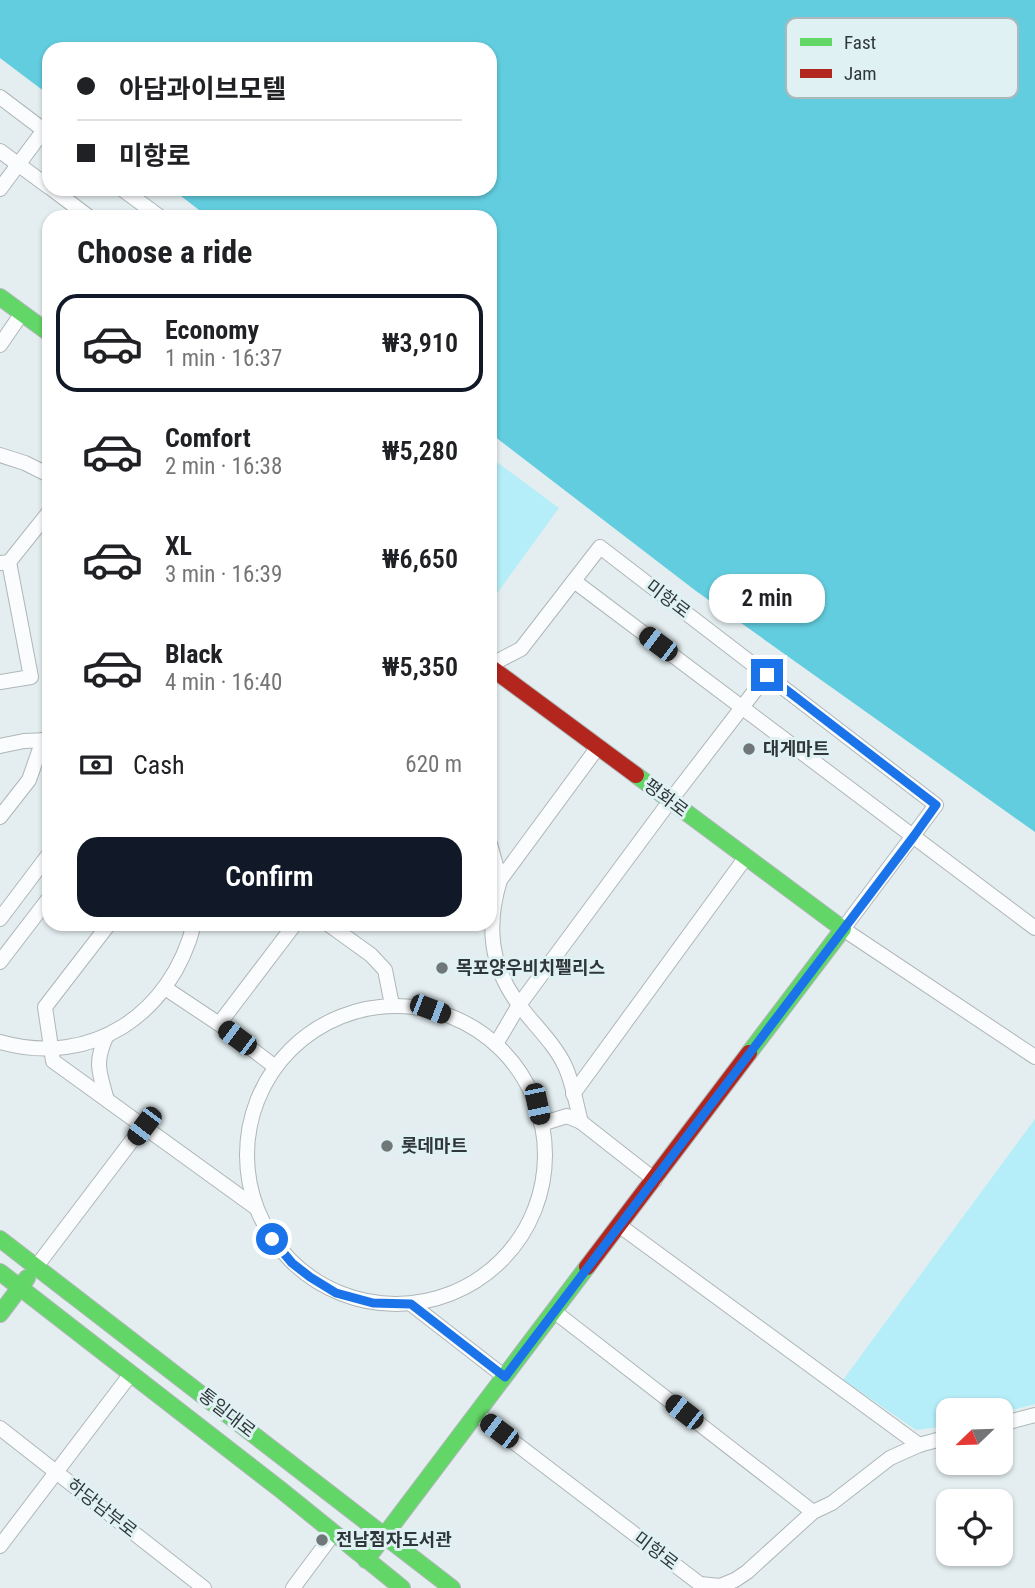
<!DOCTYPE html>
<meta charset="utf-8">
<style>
:root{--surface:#fff;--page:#f2f2f2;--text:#202124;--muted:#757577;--line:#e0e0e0;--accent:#111827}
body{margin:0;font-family:"Roboto Condensed","Noto Sans KR",sans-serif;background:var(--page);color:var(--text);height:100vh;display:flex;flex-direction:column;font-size:26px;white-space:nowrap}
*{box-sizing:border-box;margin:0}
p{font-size:23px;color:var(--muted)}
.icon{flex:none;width:38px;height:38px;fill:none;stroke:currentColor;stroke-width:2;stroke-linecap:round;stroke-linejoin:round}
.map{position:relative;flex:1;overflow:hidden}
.side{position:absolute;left:42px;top:210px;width:455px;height:721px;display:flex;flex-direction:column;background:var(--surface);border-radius:21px;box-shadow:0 2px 5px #0004}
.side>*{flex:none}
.guide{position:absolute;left:42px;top:42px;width:455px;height:154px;border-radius:21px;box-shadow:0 2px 5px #0004;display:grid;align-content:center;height:154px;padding:0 35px;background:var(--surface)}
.needle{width:46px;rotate:247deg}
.buttons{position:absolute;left:936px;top:1398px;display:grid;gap:14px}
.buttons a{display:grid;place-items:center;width:77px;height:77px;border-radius:14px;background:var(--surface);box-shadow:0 2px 5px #0004;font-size:35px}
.end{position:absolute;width:32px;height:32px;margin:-16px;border:9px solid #1a73e8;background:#fff;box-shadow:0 0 0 4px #fff}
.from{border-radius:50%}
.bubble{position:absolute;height:49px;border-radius:21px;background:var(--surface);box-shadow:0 2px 5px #0004;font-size:23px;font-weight:600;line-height:49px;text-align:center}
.car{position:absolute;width:21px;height:42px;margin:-21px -10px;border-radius:9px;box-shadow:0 0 5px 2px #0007;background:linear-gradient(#222 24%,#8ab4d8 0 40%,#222 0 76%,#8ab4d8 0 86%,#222 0)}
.guide b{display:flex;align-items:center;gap:24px;height:66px;font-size:26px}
.guide b+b{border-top:2px solid var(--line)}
.guide i{width:18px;height:18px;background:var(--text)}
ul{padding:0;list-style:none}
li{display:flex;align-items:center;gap:21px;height:98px;margin:0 14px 10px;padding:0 21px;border:4px solid transparent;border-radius:21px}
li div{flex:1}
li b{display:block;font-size:26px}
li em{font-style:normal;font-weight:600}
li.selected{border-color:var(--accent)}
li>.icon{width:63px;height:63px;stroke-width:1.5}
h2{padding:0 35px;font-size:32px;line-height:84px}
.pay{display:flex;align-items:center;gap:18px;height:77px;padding:0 35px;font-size:26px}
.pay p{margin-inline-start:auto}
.button{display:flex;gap:14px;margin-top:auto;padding:14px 35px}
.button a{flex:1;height:80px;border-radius:21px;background:var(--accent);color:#fff;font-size:28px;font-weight:600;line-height:80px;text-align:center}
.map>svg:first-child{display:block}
</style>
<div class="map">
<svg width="1035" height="1588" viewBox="0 0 1035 1588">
<rect width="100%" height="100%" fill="#e4eef0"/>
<g fill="#b5edf8">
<path d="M 490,457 L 559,508 L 490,603 Z"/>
<path d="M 1035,1119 L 1035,1404 L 1001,1413 L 1001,1410 L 948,1410 L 948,1426 L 916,1430 L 843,1380 Z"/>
</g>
<path fill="#62cdde" d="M 0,0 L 1035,0 L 1035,832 L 696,591 L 490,433 L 490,217 L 208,217 L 172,189 L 490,189 L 490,49 L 49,49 L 49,95 L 0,58 Z"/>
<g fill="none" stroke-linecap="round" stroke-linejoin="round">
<defs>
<g id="street">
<path d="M 0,97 L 49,134"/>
<path d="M 0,151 L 49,187"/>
<path d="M 0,189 L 44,130"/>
<path d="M 52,189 L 89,217"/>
<path d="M 122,189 L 160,217"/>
<path d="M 0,345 L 22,313"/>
<path d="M 0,455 L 25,463 L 49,475"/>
<path d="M 1,563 L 9,562 L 49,512"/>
<path d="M 574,581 L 1035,928"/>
<path d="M 490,665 L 521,649 L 600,547 L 936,805 L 843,929 L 1035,1057"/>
<path d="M 0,682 L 31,677 L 9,562"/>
<path d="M 0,746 L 24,741 L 49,740"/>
<path d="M 0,817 L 29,780 L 43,740"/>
<path d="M 490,844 L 500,880"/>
<path d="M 0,919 L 49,854"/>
<path d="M 109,924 L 45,1007 L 53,1061 L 255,1207"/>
<path d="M 328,924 L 371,955 L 385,970 L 392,1005"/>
<path d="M 0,962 L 49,898"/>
<path d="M 165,988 L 219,1024 L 274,1066"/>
<circle cx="396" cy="1155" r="149"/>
<path d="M 219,1024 L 295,924"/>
<path d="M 107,1035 C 94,1062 99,1072 107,1100"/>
<path d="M 0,1042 C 92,1068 171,1014 194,924"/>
<path d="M 496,1044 L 519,1005 L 670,801 L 767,675"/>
<path d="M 573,1094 L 746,857"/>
<path d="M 581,1122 C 576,1104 573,1083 565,1066 C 554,1043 535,1026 520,1006 C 490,967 486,926 500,880 L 598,747"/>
<path d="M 541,1124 L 567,1116 L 581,1122 L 655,1180"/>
<path d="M 620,1226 L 919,1445"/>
<path d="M 36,1267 L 143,1126"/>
<path d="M 411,1304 L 505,1377"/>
<path d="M 555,1312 L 813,1512"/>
<path d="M 477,1414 L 700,1584 L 720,1586 L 735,1580 L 747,1572 L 813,1512 L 832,1503 L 890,1458 L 919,1445 L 948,1437"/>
<path d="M 1001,1424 L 1035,1415"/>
<path d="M 0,1428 L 204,1588"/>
<path d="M 0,1546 L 130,1375"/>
<path d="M 293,1588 L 334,1533"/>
</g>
<g id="fast">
<path d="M 0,297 L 49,333"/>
<path d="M 636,775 L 843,929 L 749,1053"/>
<path d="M 0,1239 L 452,1588"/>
<path d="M 0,1272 L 281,1490 L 402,1588"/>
<path d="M 0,1314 L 27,1278"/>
<path d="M 366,1560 L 587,1267"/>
</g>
<g id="jam">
<path d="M 490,667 L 636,775"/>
<path d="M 587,1267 L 749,1053"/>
</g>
</defs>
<use href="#street" stroke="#afb6b7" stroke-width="16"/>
<use href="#fast" stroke="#afb6b7" stroke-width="18"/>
<use href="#jam" stroke="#afb6b7" stroke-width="18"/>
<use href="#street" stroke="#fbfcfd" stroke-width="14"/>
<use href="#fast" stroke="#63d668" stroke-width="16"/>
<use href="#jam" stroke="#b3261e" stroke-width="16"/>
</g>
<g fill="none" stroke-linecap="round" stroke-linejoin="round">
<path stroke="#1a73e8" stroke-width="9" d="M 272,1239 L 292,1263 L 310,1277 L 336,1293 L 373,1303 L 411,1304 L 505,1377 L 914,836 L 936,805 L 767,675"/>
</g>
<g fill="#6f7778" stroke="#e0f1f4" stroke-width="2.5">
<circle cx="749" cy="749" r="7"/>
<circle cx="442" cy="968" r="7"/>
<circle cx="387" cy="1146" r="7"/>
<circle cx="322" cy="1540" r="7"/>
</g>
<g text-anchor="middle" stroke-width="6" stroke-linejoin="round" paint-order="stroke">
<g font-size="18" fill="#303738" stroke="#e0f1f4">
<text transform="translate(668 599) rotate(37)" y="6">미항로</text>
<text transform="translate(666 798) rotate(37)" y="6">평화로</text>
<text transform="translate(227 1413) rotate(38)" y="6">통일대로</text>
<text transform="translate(102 1508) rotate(38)" y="6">하당남부로</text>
<text transform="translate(656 1551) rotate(37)" y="6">미항로</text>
</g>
<g font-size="18" font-weight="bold" fill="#303738" stroke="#e0f1f4" text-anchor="start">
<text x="763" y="755">대게마트</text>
<text x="456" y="974">목포양우비치펠리스</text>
<text x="401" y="1152">롯데마트</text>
<text x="336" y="1546">전남점자도서관</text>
</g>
</g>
<rect x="786" y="18" width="232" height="80" rx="10" fill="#e0f1f4" stroke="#abb9bc" stroke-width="2"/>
<rect x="800" y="38" width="32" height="8" fill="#63d668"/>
<rect x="800" y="69" width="32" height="9" fill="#b3261e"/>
<g font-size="19" fill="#303738">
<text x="844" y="49">Fast</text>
<text x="844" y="80">Jam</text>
</g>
</svg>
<div class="buttons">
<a><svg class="needle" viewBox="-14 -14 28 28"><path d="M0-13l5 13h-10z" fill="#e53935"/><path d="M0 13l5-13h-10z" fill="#757577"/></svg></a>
<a><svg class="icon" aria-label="locate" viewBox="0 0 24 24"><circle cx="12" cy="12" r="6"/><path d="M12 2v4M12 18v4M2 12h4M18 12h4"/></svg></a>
</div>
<i class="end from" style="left:272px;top:1239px"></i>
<i class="end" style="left:767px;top:675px"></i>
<div class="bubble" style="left:709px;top:574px;width:116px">2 min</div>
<i class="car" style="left:658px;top:644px;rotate:307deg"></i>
<i class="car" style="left:430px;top:1009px;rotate:111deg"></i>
<i class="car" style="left:237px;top:1038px;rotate:307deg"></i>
<i class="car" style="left:537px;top:1104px;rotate:168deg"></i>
<i class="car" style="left:144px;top:1126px;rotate:217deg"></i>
<i class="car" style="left:684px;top:1412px;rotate:308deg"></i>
<i class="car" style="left:499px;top:1431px;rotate:307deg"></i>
<div class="guide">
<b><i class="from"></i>아담과이브모텔</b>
<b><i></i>미항로</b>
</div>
<section class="side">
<h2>Choose a ride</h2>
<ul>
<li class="selected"><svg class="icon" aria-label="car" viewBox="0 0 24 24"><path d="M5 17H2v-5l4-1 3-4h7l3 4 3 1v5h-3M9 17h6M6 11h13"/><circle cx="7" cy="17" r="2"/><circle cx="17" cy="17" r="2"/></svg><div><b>Economy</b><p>1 min · 16:37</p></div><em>₩3,910</em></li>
<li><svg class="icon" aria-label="car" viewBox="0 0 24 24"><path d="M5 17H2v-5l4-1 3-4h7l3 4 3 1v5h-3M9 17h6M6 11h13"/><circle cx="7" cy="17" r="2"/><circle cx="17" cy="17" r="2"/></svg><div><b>Comfort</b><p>2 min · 16:38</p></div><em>₩5,280</em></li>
<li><svg class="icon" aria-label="car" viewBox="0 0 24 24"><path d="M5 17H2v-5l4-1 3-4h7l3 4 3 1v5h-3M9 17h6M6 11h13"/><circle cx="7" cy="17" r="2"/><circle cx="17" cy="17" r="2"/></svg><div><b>XL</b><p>3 min · 16:39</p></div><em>₩6,650</em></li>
<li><svg class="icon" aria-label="car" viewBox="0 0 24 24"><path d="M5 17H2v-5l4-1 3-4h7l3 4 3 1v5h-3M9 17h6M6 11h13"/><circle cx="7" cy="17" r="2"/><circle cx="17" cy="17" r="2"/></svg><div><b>Black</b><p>4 min · 16:40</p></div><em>₩5,350</em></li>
</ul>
<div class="pay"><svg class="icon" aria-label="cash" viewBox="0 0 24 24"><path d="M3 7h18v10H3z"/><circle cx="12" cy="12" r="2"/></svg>Cash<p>620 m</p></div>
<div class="button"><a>Confirm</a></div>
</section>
</div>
